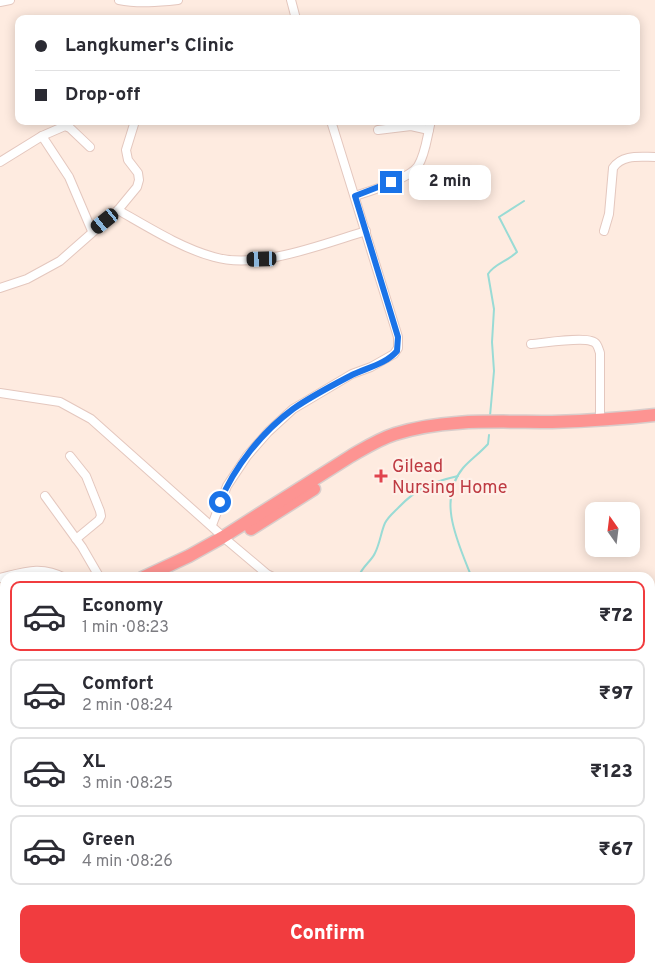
<!DOCTYPE html>
<meta charset="utf-8">
<style>
:root{--surface:#fff;--page:#f2f2f3;--text:#2b2b33;--muted:#7c7c81;--line:#e1e1e2;--accent:#f13c3f}
body{margin:0;font-family:Overpass,sans-serif;background:var(--page);color:var(--text);height:100vh;display:flex;flex-direction:column;font-size:19px;white-space:nowrap}
*{box-sizing:border-box;margin:0}
p{font-size:16px;color:var(--muted)}
.icon{flex:none;width:28px;height:28px;fill:none;stroke:currentColor;stroke-width:2;stroke-linecap:round;stroke-linejoin:round}
.map{position:relative;flex:1;overflow:hidden}
.side{position:absolute;left:0px;top:572px;width:655px;height:401px;display:flex;flex-direction:column;background:var(--surface);border-radius:15px 15px 0 0;box-shadow:0 2px 12px #0003}
.side>*{flex:none}
.banner{position:absolute;left:15px;top:15px;width:625px;height:110px;border-radius:10px;box-shadow:0 2px 12px #0003;display:grid;align-content:center;height:110px;padding:0 20px;background:var(--surface)}
.needle{width:32px;rotate:346deg}
.fabs{position:absolute;left:585px;top:502px;display:grid;gap:10px}
.fabs a{display:grid;place-items:center;width:55px;height:55px;border-radius:10px;background:var(--surface);box-shadow:0 2px 12px #0003;font-size:25px}
.end{position:absolute;width:22px;height:22px;margin:-11px;border:6px solid #1a73e8;background:#fff;box-shadow:0 0 0 2px #fff}
.from{border-radius:50%}
.bubble{position:absolute;height:35px;border-radius:10px;background:var(--surface);box-shadow:0 2px 12px #0003;font-size:16px;font-weight:800;line-height:35px;text-align:center}
.car{position:absolute;width:15px;height:30px;margin:-15px -8px;border-radius:6px;box-shadow:0 0 4px 1px #0007;background:linear-gradient(#222 24%,#8ab4d8 0 40%,#222 0 76%,#8ab4d8 0 86%,#222 0)}
.banner b{display:flex;align-items:center;gap:18px;height:48px;font-size:19px}
.banner b+b{border-top:1px solid var(--line)}
.banner i{width:12px;height:12px;background:var(--text)}
ul{padding:9px 0 0;list-style:none}
li{display:flex;align-items:center;gap:15px;height:70px;margin:0 10px 8px;padding:0 10px;border:2px solid var(--line);border-radius:10px}
li div{flex:1}
li b{display:block;font-size:19px}
li em{font-style:normal;font-weight:800}
li.selected{border-color:var(--accent)}
li>.icon{width:45px;height:45px;stroke-width:1.5}
.cta{display:flex;gap:10px;margin-top:auto;padding:10px 20px}
.cta a{flex:1;height:58px;border-radius:10px;background:var(--accent);color:#fff;font-size:20px;font-weight:800;line-height:58px;text-align:center}
.map>svg:first-child{display:block}
</style>
<div class="map">
<svg width="655" height="973" viewBox="0 0 655 973">
<rect width="100%" height="100%" fill="#feebe0"/>
<g fill="none" stroke-linecap="round" stroke-linejoin="round">
<g stroke="#99dbd5" stroke-width="2">
<path d="M 490,416 L 494,371 L 492,342 L 494,309 L 488,274 C 494,264 508,261 517,252 L 499,217 L 524,201"/>
<path d="M 358,578 C 362,566 371,562 375,553 C 380,543 381,532 385,523 C 388,517 393,513 398,508 C 417,488 432,482 458,476"/>
<path d="M 472,578 C 459,545 436,500 463,468 C 470,460 480,453 488,444 L 489,435"/>
<path d="M 244,973 L 250,969"/>
</g>
<defs>
<g id="minor">
<path d="M 119,0 C 138,4 159,2 178,0"/>
<path d="M 291,0 L 296,19"/>
<path d="M 0,2 L 10,0"/>
<path d="M 378,130 L 411,126 L 429,130"/>
<path d="M 42,136 L 69,177 L 92,231"/>
<path d="M 0,162 L 42,136 L 65,126 L 70,128 L 90,147"/>
<path d="M 355,196 C 370,191 409,179 418,166 C 426,153 427,136 431,121"/>
<path d="M 118,210 C 148,227 181,248 214,257 C 258,270 323,244 366,231"/>
<path d="M 604,231 L 609,214 L 613,168 C 622,154 640,157 655,157"/>
<path d="M 0,288 L 27,279 L 60,261 L 118,210 L 137,187 L 139,180 L 138,173 L 128,160 L 126,150 L 135,121"/>
<path d="M 531,344 C 544,343 580,337 591,341 C 597,342 598,347 600,353 L 600,420"/>
<path d="M 0,393 L 60,402 L 91,419 L 229,542 L 267,574 L 275,578"/>
<path d="M 70,456 L 86,476 L 100,511 L 101,516 L 99,520 L 76,539"/>
<path d="M 45,496 L 82,547 L 100,578"/>
<path d="M 212,525 L 227,486 L 247,456 L 268,432 L 293,409 L 352,374 L 371,367 L 394,354 L 398,348 L 398,337 L 331,121"/>
<path d="M 0,578 C 24,572 41,565 65,578"/>
<path d="M 650,689 L 655,686"/>
<path d="M 650,741 L 655,751"/>
<path d="M 0,751 L 5,753"/>
<path d="M 0,891 L 5,886"/>
<path d="M 379,969 L 381,973"/>
<path d="M 538,969 L 541,973"/>
</g>
<g id="major">
<path d="M 0,841 L 5,841"/>
<path d="M 0,850 L 5,852"/>
</g>
<g id="highway">
<path d="M 251,529 L 314,489"/>
<path d="M 142,578 L 189,556 L 223,537 L 351,456 C 365,448 379,439 395,434 C 445,418 500,422 552,422 C 586,421 621,419 655,415"/>
<path d="M 82,969 L 84,973"/>
</g>
</defs>
<use href="#minor" stroke="#e4c7be" stroke-width="10"/>
<use href="#major" stroke="#d9cdcb" stroke-width="12"/>
<use href="#highway" stroke="#d9cdcb" stroke-width="15"/>
<use href="#minor" stroke="#fff" stroke-width="8"/>
<use href="#major" stroke="#ffbe96" stroke-width="10"/>
<use href="#highway" stroke="#fd9492" stroke-width="12"/>
</g>
<g fill="none" stroke-linecap="round" stroke-linejoin="round">
<path stroke="#1a73e8" stroke-width="6" d="M 220,502 C 234,467 262,432 293,409 C 310,397 331,386 350,376 C 365,368 385,365 397,351 L 398,337 L 355,196 L 391,182"/>
</g>
<path fill="#e0444e" stroke="#fff0e8" stroke-width="2" d="M378.5 468.5h5v5h5v5h-5v5h-5v-5h-5v-5h5z"/>
<g text-anchor="middle" stroke-width="4.5" stroke-linejoin="round" paint-order="stroke">
<g font-size="18" fill="#be3a42" stroke="#fff0e8" text-anchor="start">
<text x="392" y="472">Gilead<tspan x="392" dy="21">Nursing Home</tspan></text>
</g>
</g>
</svg>
<div class="fabs">
<a><svg class="needle" viewBox="-14 -14 28 28"><path d="M0-13l5 13h-10z" fill="#e53935"/><path d="M0 13l5-13h-10z" fill="#7c7c81"/></svg></a>
</div>
<i class="end from" style="left:220px;top:502px"></i>
<i class="end" style="left:391px;top:182px"></i>
<div class="bubble" style="left:409px;top:165px;width:82px">2 min</div>
<i class="car" style="left:105px;top:221px;rotate:231deg"></i>
<i class="car" style="left:262px;top:259px;rotate:268deg"></i>
<div class="banner">
<b><i class="from"></i>Langkumer's Clinic</b>
<b><i></i>Drop-off</b>
</div>
<section class="side">
<ul>
<li class="selected"><svg class="icon" aria-label="car" viewBox="0 0 24 24"><path d="M5 17H2v-5l4-1 3-4h7l3 4 3 1v5h-3M9 17h6M6 11h13"/><circle cx="7" cy="17" r="2"/><circle cx="17" cy="17" r="2"/></svg><div><b>Economy</b><p>1 min · 08:23</p></div><em>₹72</em></li>
<li><svg class="icon" aria-label="car" viewBox="0 0 24 24"><path d="M5 17H2v-5l4-1 3-4h7l3 4 3 1v5h-3M9 17h6M6 11h13"/><circle cx="7" cy="17" r="2"/><circle cx="17" cy="17" r="2"/></svg><div><b>Comfort</b><p>2 min · 08:24</p></div><em>₹97</em></li>
<li><svg class="icon" aria-label="car" viewBox="0 0 24 24"><path d="M5 17H2v-5l4-1 3-4h7l3 4 3 1v5h-3M9 17h6M6 11h13"/><circle cx="7" cy="17" r="2"/><circle cx="17" cy="17" r="2"/></svg><div><b>XL</b><p>3 min · 08:25</p></div><em>₹123</em></li>
<li><svg class="icon" aria-label="car" viewBox="0 0 24 24"><path d="M5 17H2v-5l4-1 3-4h7l3 4 3 1v5h-3M9 17h6M6 11h13"/><circle cx="7" cy="17" r="2"/><circle cx="17" cy="17" r="2"/></svg><div><b>Green</b><p>4 min · 08:26</p></div><em>₹67</em></li>
</ul>
<div class="cta"><a>Confirm</a></div>
</section>
</div>
